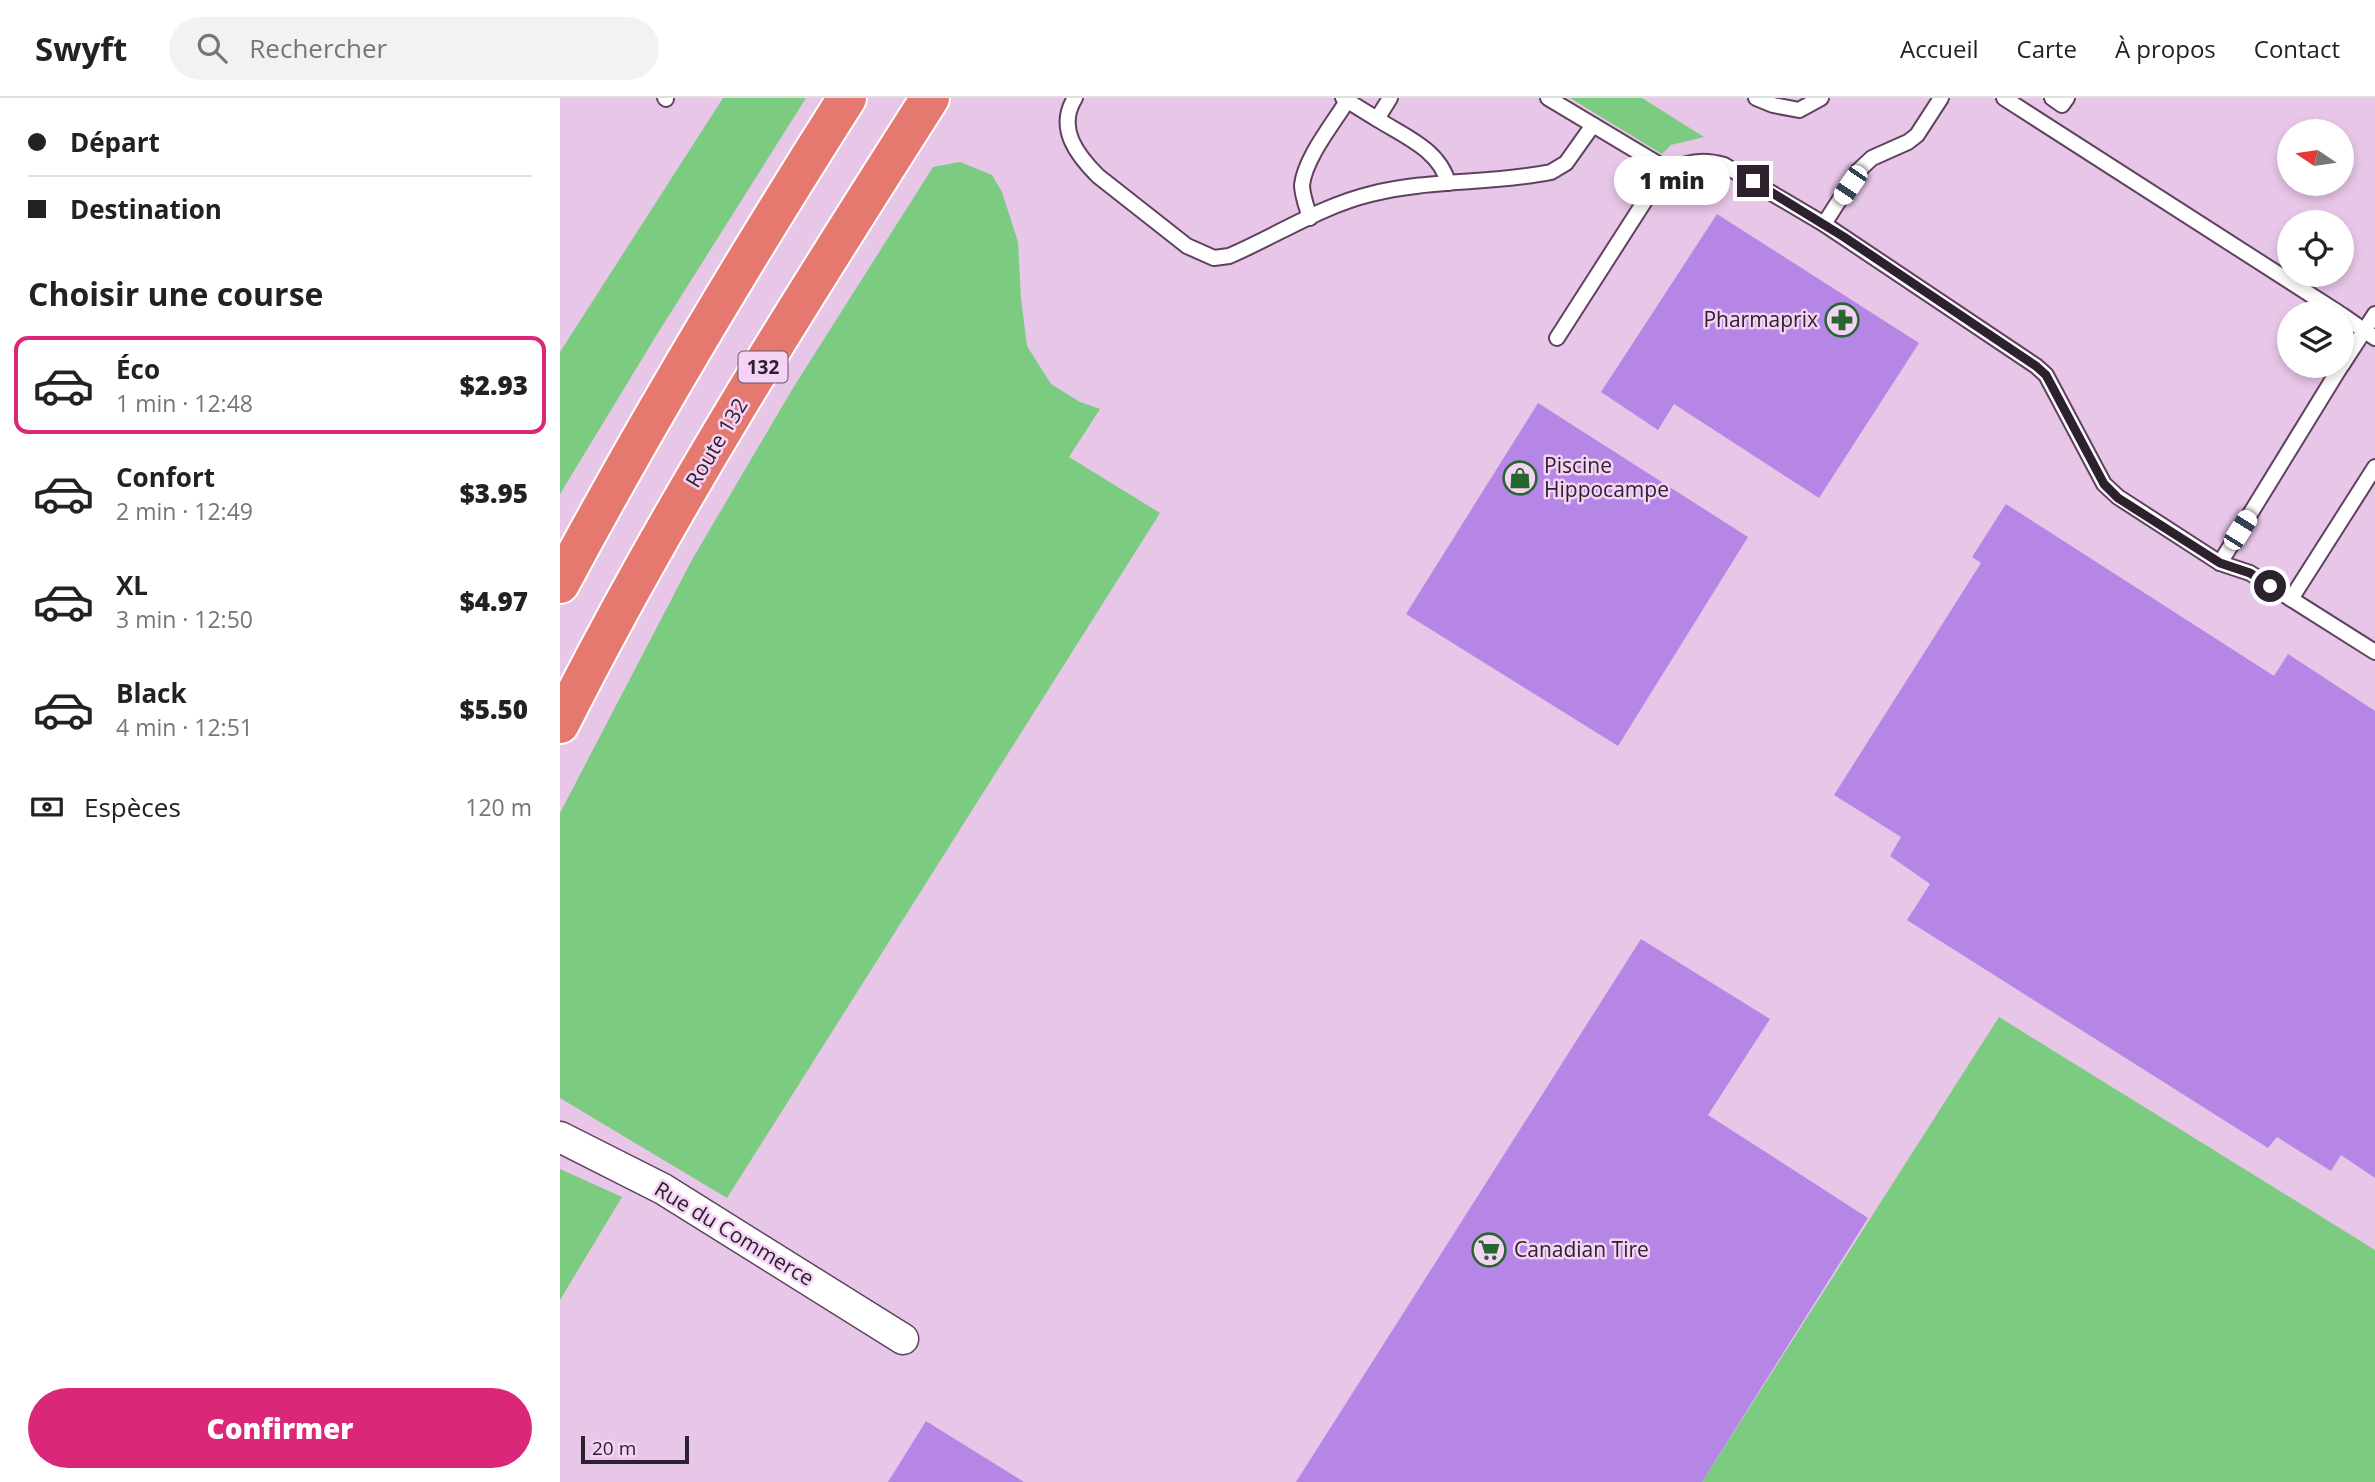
<!DOCTYPE html>
<html lang="fr">
<meta charset="utf-8">
<style>
:root{--surface:#fff;--page:#f2f2f2;--text:#222;--muted:#767676;--line:#e0e0e0;--accent:#db2777}
body{margin:0;font-family:"Open Sans",sans-serif;background:var(--page);color:var(--text);height:100vh;display:flex;flex-direction:column;font-size:26px;white-space:nowrap}
*{box-sizing:border-box;margin:0}
p{font-size:23px;color:var(--muted)}
.icon{flex:none;width:38px;height:38px;fill:none;stroke:currentColor;stroke-width:2;stroke-linecap:round;stroke-linejoin:round}
.map{position:relative;flex:1;overflow:hidden}
.side{display:flex;flex-direction:column;background:var(--surface);width:560px}
.side>*{flex:none}
.guide{display:grid;align-content:center;height:154px;padding:0 28px;background:var(--surface)}
.needle{width:46px;rotate:283deg}
.controls{position:absolute;left:1717px;top:21px;display:grid;gap:14px}
.controls a{display:grid;place-items:center;width:77px;height:77px;border-radius:50%;background:var(--surface);box-shadow:0 4px 10px #0003;font-size:35px}
.scale{position:absolute;left:21px;bottom:18px;width:108px;box-sizing:border-box;padding-left:7px;border:4px solid #2e212e;border-top:0;font-size:19px;line-height:24px;white-space:nowrap;color:#2e212e;-webkit-text-stroke:5px #f5d3f5;paint-order:stroke}
.end{position:absolute;width:32px;height:32px;margin:-16px;border:9px solid #2e212e;background:#fff;box-shadow:0 0 0 4px #fff}
.from{border-radius:50%}
.bubble{position:absolute;height:49px;border-radius:24px;background:var(--surface);box-shadow:0 4px 10px #0003;font-size:23px;font-weight:800;line-height:49px;text-align:center}
.car{position:absolute;width:21px;height:42px;margin:-21px -10px;border-radius:9px;box-shadow:0 0 5px 2px #0007;background:linear-gradient(#fff 24%,#345 0 40%,#fff 0 76%,#345 0 86%,#fff 0)}
.guide b{display:flex;align-items:center;gap:24px;height:66px;font-size:26px}
.guide b+b{border-top:2px solid var(--line)}
.guide i{width:18px;height:18px;background:var(--text)}
ul{padding:0;list-style:none}
li{display:flex;align-items:center;gap:21px;height:98px;margin:0 14px 10px;padding:0 14px;border:4px solid transparent;border-radius:14px}
li div{flex:1}
li b{display:block;font-size:26px}
li em{font-style:normal;font-weight:800}
li.selected{border-color:var(--accent)}
li>.icon{width:63px;height:63px;stroke-width:1.5}
h2{padding:0 28px;font-size:32px;line-height:84px}
.pay{display:flex;align-items:center;gap:18px;height:77px;padding:0 28px;font-size:26px}
.pay p{margin-inline-start:auto}
.primary-button{display:flex;gap:14px;margin-top:auto;padding:14px 28px}
.primary-button a{flex:1;height:80px;border-radius:42px;background:var(--accent);color:#fff;font-size:28px;font-weight:800;line-height:80px;text-align:center}
header{display:flex;align-items:center;gap:42px;box-sizing:border-box;height:98px;padding:0 35px;background:var(--surface);border-bottom:2px solid var(--line)}
header strong{font-size:33px}
nav{display:flex;gap:38px;margin-inline-start:auto;font-size:24px}
.search{width:490px;height:63px;background:var(--page);display:flex;align-items:center;gap:18px;box-sizing:border-box;padding:0 24px;border-radius:38px;color:var(--muted);font-size:26px}
main{display:flex;flex:1;min-height:0}
.map>svg:first-child{display:block}
</style>
<header>
<strong>Swyft</strong>
<div class="search"><svg class="icon" aria-label="search" viewBox="0 0 24 24"><circle cx="10" cy="10" r="6"/><path d="M15 15l6 6"/></svg>Rechercher</div>
<nav><a>Accueil</a><a>Carte</a><a>À propos</a><a>Contact</a></nav>
</header>
<main>
<section class="side">
<div class="guide">
<b><i class="from"></i>Départ</b>
<b><i></i>Destination</b>
</div>
<h2>Choisir une course</h2>
<ul>
<li class="selected"><svg class="icon" aria-label="car" viewBox="0 0 24 24"><path d="M5 17H2v-5l4-1 3-4h7l3 4 3 1v5h-3M9 17h6M6 11h13"/><circle cx="7" cy="17" r="2"/><circle cx="17" cy="17" r="2"/></svg><div><b>Éco</b><p>1 min · 12:48</p></div><em>$2.93</em></li>
<li><svg class="icon" aria-label="car" viewBox="0 0 24 24"><path d="M5 17H2v-5l4-1 3-4h7l3 4 3 1v5h-3M9 17h6M6 11h13"/><circle cx="7" cy="17" r="2"/><circle cx="17" cy="17" r="2"/></svg><div><b>Confort</b><p>2 min · 12:49</p></div><em>$3.95</em></li>
<li><svg class="icon" aria-label="car" viewBox="0 0 24 24"><path d="M5 17H2v-5l4-1 3-4h7l3 4 3 1v5h-3M9 17h6M6 11h13"/><circle cx="7" cy="17" r="2"/><circle cx="17" cy="17" r="2"/></svg><div><b>XL</b><p>3 min · 12:50</p></div><em>$4.97</em></li>
<li><svg class="icon" aria-label="car" viewBox="0 0 24 24"><path d="M5 17H2v-5l4-1 3-4h7l3 4 3 1v5h-3M9 17h6M6 11h13"/><circle cx="7" cy="17" r="2"/><circle cx="17" cy="17" r="2"/></svg><div><b>Black</b><p>4 min · 12:51</p></div><em>$5.50</em></li>
</ul>
<div class="pay"><svg class="icon" aria-label="cash" viewBox="0 0 24 24"><path d="M3 7h18v10H3z"/><circle cx="12" cy="12" r="2"/></svg>Espèces<p>120 m</p></div>
<div class="primary-button"><a>Confirmer</a></div>
</section>
<div class="map">
<svg width="1815" height="1384" viewBox="0 0 1815 1384">
<rect width="100%" height="100%" fill="#e8c6e8"/>
<g fill="#7bcb81">
<path d="M 163,0 L 246,0 L 96,238 L 0,396 L 0,254 Z"/>
<path d="M 1010,0 L 1082,0 L 1144,39 L 1111,47 L 1102,56 Z"/>
<path d="M 400,64 L 432,77 L 442,94 L 458,144 L 461,200 L 467,248 L 491,286 L 520,304 L 540,311 L 509,359 L 600,415 L 167,1100 L 0,1000 L 0,715 L 133,460 L 233,290 L 373,69 Z"/>
<path d="M 1439,919 L 1815,1152 L 1815,1384 L 1142,1384 Z"/>
<path d="M 0,1071 L 62,1099 L 0,1202 Z"/>
</g>
<g fill="#b686e7">
<path d="M 1157,116 L 1359,245 L 1259,400 L 1114,306 L 1098,332 L 1041,294 Z"/>
<path d="M 978,305 L 1188,439 L 1058,648 L 846,516 Z"/>
<path d="M 1446,406 L 1714,578 L 1728,556 L 1815,613 L 1815,1080 L 1781,1057 L 1771,1073 L 1717,1039 L 1708,1050 L 1347,822 L 1370,786 L 1330,758 L 1341,739 L 1274,697 L 1421,465 L 1412,459 Z"/>
<path d="M 1081,841 L 1210,921 L 1148,1017 L 1308,1120 L 1142,1384 L 736,1384 Z"/>
<path d="M 366,1323 L 464,1384 L 328,1384 Z"/>
</g>
<g fill="none" stroke-linecap="round" stroke-linejoin="round">
<defs>
<g id="lane">
<path d="M 105,0 L 106,1"/>
<path d="M 515,0 C 496,30 517,57 538,78 L 627,148 L 654,160 L 669,158 C 716,138 761,108 811,96 C 870,81 932,86 991,74 L 1006,65 L 1033,27"/>
<path d="M 783,0 L 817,21 L 830,0"/>
<path d="M 988,0 L 1110,73"/>
<path d="M 1196,0 L 1213,7 L 1239,12 L 1261,0"/>
<path d="M 1444,0 L 1779,215"/>
<path d="M 1492,0 L 1502,7 L 1507,0"/>
<path d="M 817,21 C 844,38 880,52 888,85"/>
<path d="M 750,120 C 747,110 742,97 742,87 C 745,60 773,26 787,3"/>
<path d="M 1264,126 L 1298,73 L 1312,60 L 1348,44 L 1357,37 L 1381,0"/>
<path d="M 1782,217 L 1815,240"/>
<path d="M 997,240 L 1095,87 C 1115,66 1136,59 1164,67 L 1264,126 L 1476,268 L 1486,277 L 1544,386 L 1558,399 L 1660,465 L 1690,475 L 1815,554"/>
<path d="M 1782,267 L 1815,216"/>
<path d="M 1660,465 L 1781,268"/>
<path d="M 1731,501 L 1815,369"/>
</g>
<path id="street" d="M 0,1039 L 103,1091 L 343,1241"/>
<g id="highway">
<path d="M 0,486 C 89,320 186,159 287,0"/>
<path d="M 0,626 C 109,410 240,204 370,0"/>
</g>
</defs>
<use href="#lane" stroke="#5e425e" stroke-width="18"/>
<use href="#street" stroke="#5e425e" stroke-width="33"/>
<use href="#highway" stroke="#fff" stroke-width="42"/>
<use href="#lane" stroke="#fff" stroke-width="14"/>
<use href="#street" stroke="#fff" stroke-width="30"/>
<use href="#highway" stroke="#e5786f" stroke-width="38"/>
</g>
<g fill="none" stroke-linecap="round" stroke-linejoin="round">
<path stroke="#2e212e" stroke-width="9" d="M 1193,83 L 1284,139 L 1476,268 L 1486,277 L 1544,386 L 1558,400 L 1660,465 L 1690,475 L 1710,488"/>
</g>
<defs>
<symbol id="pharmacy-ring" viewBox="-11 -11 22 22"><circle r="9.5" fill="#f5d3f5" stroke="#27662f" stroke-width="1.5"/><path d="M-2-6h4v4h4v4h-4v4h-4v-4h-4v-4h4Z" fill="#27662f"/></symbol>
<symbol id="shop-ring" viewBox="-11 -11 22 22"><circle r="9.5" fill="#f5d3f5" stroke="#27662f" stroke-width="1.5"/><path d="M-5-2.5h2.3a2.7 3.5 0 0 1 5.4 0H5L5.5 6h-11ZM-1.5-2.5h3a1.5 2.3 0 0 0-3 0Z" fill="#27662f"/></symbol>
<symbol id="supermarket-ring" viewBox="-11 -11 22 22"><circle r="9.5" fill="#f5d3f5" stroke="#27662f" stroke-width="1.5"/><path d="M-6-5.5h2.5l.6 2H6L4.5 2H-2.5L-4.4-4H-6ZM-1.5 3.2a1.3 1.3 0 1 0 .1 0ZM3 3.2a1.3 1.3 0 1 0 .1 0Z" fill="#27662f"/></symbol>
</defs>
<g fill-rule="evenodd">
<use href="#pharmacy-ring" x="1263" y="203" width="38" height="38"/>
<use href="#shop-ring" x="941" y="361" width="38" height="38"/>
<use href="#supermarket-ring" x="910" y="1133" width="38" height="38"/>
</g>
<g text-anchor="middle" stroke-width="5" stroke-linejoin="round" paint-order="stroke">
<rect fill="#f5d3f5" stroke="#6a566a" stroke-width="2" x="178.5" y="253.5" width="49" height="31" rx="5"/>
<g font-size="19" font-weight="bold" fill="#2e212e">
<text x="203" y="276">132</text>
</g>
<g font-size="21" fill="#2e212e" stroke="#f5d3f5" text-anchor="start">
<text x="1258" y="229" text-anchor="end">Pharmaprix</text>
<text x="984" y="375">Piscine<tspan x="984" dy="24">Hippocampe</tspan></text>
<text x="954" y="1159">Canadian Tire</text>
</g>
<g font-size="21" fill="#2e212e" stroke="#f5d3f5">
<text transform="translate(157 345) rotate(-59)" y="7">Route 132</text>
<text transform="translate(174 1136) rotate(31)" y="7">Rue du Commerce</text>
</g>
</g>
</svg>
<div class="controls">
<a><svg class="needle" viewBox="-14 -14 28 28"><path d="M0-13l5 13h-10z" fill="#e53935"/><path d="M0 13l5-13h-10z" fill="#767676"/></svg></a>
<a><svg class="icon" aria-label="locate" viewBox="0 0 24 24"><circle cx="12" cy="12" r="6"/><path d="M12 2v4M12 18v4M2 12h4M18 12h4"/></svg></a>
<a><svg class="icon" aria-label="layers" viewBox="0 0 24 24"><path d="M12 4l9 5-9 5-9-5zM3 14l9 5 9-5"/></svg></a>
</div>
<div class="scale">20 m</div>
<i class="end from" style="left:1710px;top:488px"></i>
<i class="end" style="left:1193px;top:83px"></i>
<div class="bubble" style="left:1054px;top:58px;width:116px">1 min</div>
<i class="car" style="left:1290px;top:87px;rotate:214deg"></i>
<i class="car" style="left:1680px;top:432px;rotate:32deg"></i>
</div>
</main>
